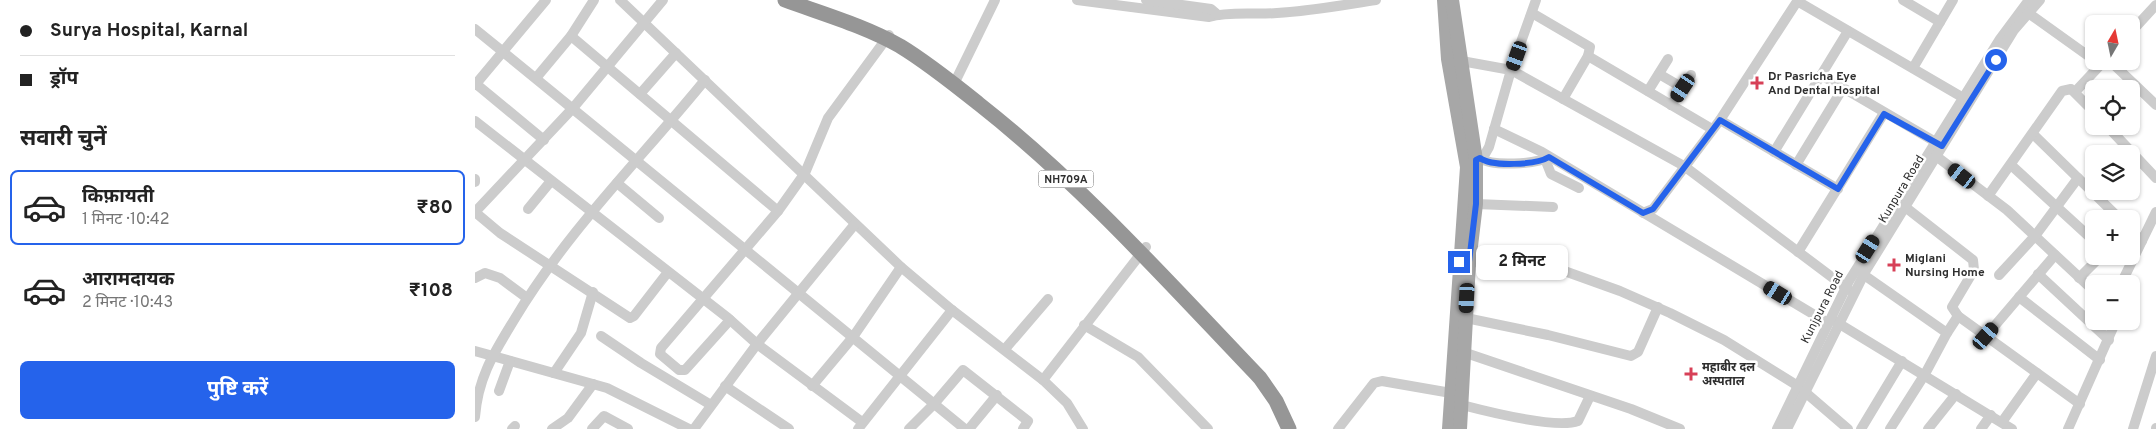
<!DOCTYPE html>
<html lang="hi">
<meta charset="utf-8">
<style>
:root{--surface:#fff;--page:#f6f6f6;--text:#222;--muted:#767676;--line:#e0e0e0;--accent:#2563eb}
body{margin:0;font-family:Overpass,"Noto Sans Devanagari",sans-serif;background:var(--page);color:var(--text);height:100vh;display:flex;flex-direction:column;font-size:19px;white-space:nowrap}
*{box-sizing:border-box;margin:0}
p{font-size:16px;color:var(--muted)}
.icon{flex:none;width:28px;height:28px;fill:none;stroke:currentColor;stroke-width:2;stroke-linecap:round;stroke-linejoin:round}
.map{position:relative;flex:1;overflow:hidden}
.drawer{display:flex;flex-direction:column;background:var(--surface);width:475px}
.drawer>*{flex:none}
.top-card{display:grid;align-content:center;height:110px;padding:0 20px;background:var(--surface)}
.needle{width:32px;rotate:9deg}
.fabs{position:absolute;left:1610px;top:15px;display:grid;gap:10px}
.fabs a{display:grid;place-items:center;width:55px;height:55px;border-radius:8px;background:var(--surface);box-shadow:0 1px 4px #0004;font-size:25px}
.end{position:absolute;width:22px;height:22px;margin:-11px;border:6px solid #2563eb;background:#fff;box-shadow:0 0 0 2px #fff}
.from{border-radius:50%}
.bubble{position:absolute;height:35px;border-radius:8px;background:var(--surface);box-shadow:0 1px 4px #0004;font-size:16px;font-weight:700;line-height:35px;text-align:center}
.car{position:absolute;width:15px;height:30px;margin:-15px -8px;border-radius:6px;box-shadow:0 0 4px 1px #0007;background:linear-gradient(#222 24%,#8ab4d8 0 40%,#222 0 76%,#8ab4d8 0 86%,#222 0)}
.top-card b{display:flex;align-items:center;gap:18px;height:48px;font-size:19px}
.top-card b+b{border-top:1px solid var(--line)}
.top-card i{width:12px;height:12px;background:var(--text)}
ul{padding:0;list-style:none}
li{display:flex;align-items:center;gap:15px;height:75px;margin:0 10px 8px;padding:0 10px;border:2px solid transparent;border-radius:8px}
li div{flex:1}
li b{display:block;font-size:19px}
li em{font-style:normal;font-weight:700}
li.on{border-color:var(--accent)}
li>.icon{width:45px;height:45px;stroke-width:1.5}
h2{padding:0 20px;font-size:22px;line-height:60px}
.action{display:flex;gap:10px;margin-top:auto;padding:10px 20px}
.action a{flex:1;height:58px;border-radius:8px;background:var(--accent);color:#fff;font-size:20px;font-weight:700;line-height:58px;text-align:center}
main{display:flex;flex:1;min-height:0}
.map>svg:first-child{display:block}
</style>
<main>
<section class="drawer">
<div class="top-card">
<b><i class="from"></i>Surya Hospital, Karnal</b>
<b><i></i>ड्रॉप</b>
</div>
<h2>सवारी चुनें</h2>
<ul>
<li class="on"><svg class="icon" aria-label="car" viewBox="0 0 24 24"><path d="M5 17H2v-5l4-1 3-4h7l3 4 3 1v5h-3M9 17h6M6 11h13"/><circle cx="7" cy="17" r="2"/><circle cx="17" cy="17" r="2"/></svg><div><b>किफ़ायती</b><p>1 मिनट · 10:42</p></div><em>₹80</em></li>
<li><svg class="icon" aria-label="car" viewBox="0 0 24 24"><path d="M5 17H2v-5l4-1 3-4h7l3 4 3 1v5h-3M9 17h6M6 11h13"/><circle cx="7" cy="17" r="2"/><circle cx="17" cy="17" r="2"/></svg><div><b>आरामदायक</b><p>2 मिनट · 10:43</p></div><em>₹108</em></li>
</ul>
<div class="action"><a>पुष्टि करें</a></div>
</section>
<div class="map">
<svg width="1681" height="429" viewBox="0 0 1681 429">
<rect width="100%" height="100%" fill="#fff"/>
<g fill="none" stroke-linecap="round" stroke-linejoin="round">
<g stroke="#ccc" stroke-width="10">
<path d="M 145,0 L 426,267 L 477,310 L 568,380 L 592,403 L 608,429"/>
<path d="M 602,0 L 734,17 C 755,11 780,15 802,13 C 836,11 868,5 901,0"/>
<path d="M 671,0 L 736,9 L 743,15"/>
<path d="M 1428,0 L 1465,22"/>
<path d="M 1322,1 L 1492,100"/>
<path d="M 1549,10 L 1619,60"/>
<path d="M 1057,13 L 1115,47 L 1113,56 L 1088,99"/>
<path d="M 0,29 L 490,429"/>
<path d="M 1656,32 L 1681,5"/>
<path d="M 96,36 L 303,211"/>
<path d="M 1113,56 L 1237,129"/>
<path d="M 981,60 L 1036,70 L 1209,166 L 1374,290"/>
<path d="M 1635,61 L 1681,105"/>
<path d="M 1438,68 L 1478,0"/>
<path d="M 1184,74 L 1208,88"/>
<path d="M 1346,75 L 1464,144"/>
<path d="M 61,78 L 96,36 L 119,0"/>
<path d="M 0,83 L 69,140"/>
<path d="M 479,84 L 520,0"/>
<path d="M 0,85 L 71,0"/>
<path d="M 1173,91 L 1193,59"/>
<path d="M 1600,92 L 1629,61"/>
<path d="M 165,94 L 201,53"/>
<path d="M 1196,105 L 1216,75"/>
<path d="M 1245,120 L 1363,189"/>
<path d="M 0,121 L 253,318 L 282,344 L 387,422"/>
<path d="M 1632,126 L 1681,178"/>
<path d="M 1019,129 L 1067,152 L 1353,323"/>
<path d="M 1558,134 L 1645,219"/>
<path d="M 1299,152 L 1373,31"/>
<path d="M 1457,153 L 1532,210 L 1619,291"/>
<path d="M 1005,158 C 1017,167 1061,164 1074,157"/>
<path d="M 1070,159 L 1076,174 L 1104,188"/>
<path d="M 1001,160 L 1010,154 L 1014,147 L 1036,70 L 1061,0"/>
<path d="M 1321,165 L 1368,88"/>
<path d="M 1536,165 L 1619,241"/>
<path d="M 0,179 L 0,182"/>
<path d="M 142,183 L 184,218"/>
<path d="M 1513,196 L 1587,91 L 1596,89 L 1619,112"/>
<path d="M 1425,203 L 1498,260 L 1499,270 L 1477,307 L 1483,316 L 1605,404"/>
<path d="M 1001,204 L 1078,207"/>
<path d="M 53,209 L 76,181"/>
<path d="M 0,212 L 98,108 L 188,0"/>
<path d="M 0,212 L 25,233 L 155,318 L 159,316 L 193,272"/>
<path d="M 1168,213 L 1178,209 L 1245,120 L 1323,0"/>
<path d="M 1656,230 L 1667,241"/>
<path d="M 1323,252 L 1409,113"/>
<path d="M 989,262 L 1040,262 L 1081,268 L 1145,291 L 1195,313 L 1249,340 L 1323,386 L 1373,429"/>
<path d="M 1563,274 L 1634,340"/>
<path d="M 1389,275 L 1472,333"/>
<path d="M 1524,275 L 1560,236 L 1603,178"/>
<path d="M 0,278 L 10,273 L 25,278 L 52,298"/>
<path d="M 1604,278 L 1626,256"/>
<path d="M 1646,284 L 1681,212"/>
<path d="M 1544,297 L 1625,360"/>
<path d="M 991,318 L 1073,335 L 1156,356 L 1163,352 L 1183,307"/>
<path d="M 255,320 L 210,370 L 204,370 L 185,354 L 186,348 L 303,211 L 330,173 L 353,118 L 414,35"/>
<path d="M 1358,320 L 1537,429"/>
<path d="M 609,325 L 663,357 L 733,429"/>
<path d="M 126,336 L 166,363 L 236,405"/>
<path d="M 1511,336 L 1580,255"/>
<path d="M 530,349 L 573,299"/>
<path d="M 0,351 L 132,388 L 214,429"/>
<path d="M 988,352 L 1156,409 L 1205,429"/>
<path d="M 79,373 L 106,333 L 118,292"/>
<path d="M 568,380 L 671,247"/>
<path d="M 250,386 L 314,429"/>
<path d="M 337,386 L 378,337 L 426,267"/>
<path d="M 24,391 L 35,361"/>
<path d="M 987,405 C 1014,412 1081,429 1103,421 L 1115,396"/>
<path d="M 0,417 C 3,377 19,353 39,320 C 92,231 165,160 230,80"/>
<path d="M 1527,422 L 1562,373"/>
<path d="M 37,429 L 40,426"/>
<path d="M 77,429 L 93,418 L 118,384"/>
<path d="M 117,429 L 129,416 L 153,429"/>
<path d="M 219,429 L 282,344 L 380,224"/>
<path d="M 383,429 L 477,310"/>
<path d="M 434,429 L 459,404 L 488,370 L 553,421 L 548,429"/>
<path d="M 494,429 L 522,395"/>
<path d="M 863,429 L 899,383 L 907,381 L 976,393"/>
<path d="M 1302,429 L 1374,281 L 1525,39 L 1554,0"/>
<path d="M 1312,429 L 1390,272 L 1539,30 L 1565,0"/>
<path d="M 1386,429 L 1427,361"/>
<path d="M 1415,429 L 1450,374 L 1472,333 L 1483,316"/>
<path d="M 1453,429 L 1481,394"/>
<path d="M 1506,429 L 1516,415"/>
<path d="M 1593,429 L 1641,321"/>
<path d="M 1658,429 L 1681,356"/>
<path d="M 1681,429 L 1681,428"/>
</g>
<g stroke="#a7a7a7" stroke-width="14">
<path d="M 969,0 L 973,59 L 992,167 L 974,429"/>
<path d="M 977,0 L 1001,160 L 1001,204 L 994,263 L 985,429"/>
</g>
<path stroke="#969696" stroke-width="15" d="M 310,0 C 348,14 390,26 425,46 C 453,63 479,84 504,104 C 607,185 695,284 785,378 L 801,401 L 814,429"/>
</g>
<g fill="none" stroke-linecap="round" stroke-linejoin="round">
<path stroke="#2563eb" stroke-width="6" d="M 984,262 L 994,262 L 1001,204 L 1001,160 L 1005,158 C 1017,167 1061,165 1074,157 L 1168,213 L 1178,209 L 1245,120 L 1363,189 L 1409,114 L 1467,146 L 1521,60"/>
</g>
<g fill="#d74057" stroke="#fff" stroke-width="2">
<path d="M1279.5 75.5h5v5h5v5h-5v5h-5v-5h-5v-5h5z"/>
<path d="M1416.5 257.5h5v5h5v5h-5v5h-5v-5h-5v-5h5z"/>
<path d="M1213.5 366.5h5v5h5v5h-5v5h-5v-5h-5v-5h5z"/>
</g>
<g text-anchor="middle" stroke-width="5" stroke-linejoin="round" paint-order="stroke">
<rect fill="#fff" stroke="#6d6d6d" stroke-width="1" x="563.5" y="170.5" width="55" height="17" rx="4"/>
<g font-size="11" font-weight="bold" fill="#2f2f2f">
<text x="591" y="183">NH709A</text>
</g>
<g font-size="12" font-weight="bold" fill="#2f2f2f" stroke="#fff" text-anchor="start">
<text x="1293" y="80">Dr Pasricha Eye<tspan x="1293" dy="14">And Dental Hospital</tspan></text>
<text x="1430" y="262">Miglani<tspan x="1430" dy="14">Nursing Home</tspan></text>
<text x="1227" y="371">महाबीर दल<tspan x="1227" dy="14">अस्पताल</tspan></text>
</g>
<g font-size="12" fill="#2f2f2f" stroke="#fff">
<text transform="translate(1426 189) rotate(-59)" y="4">Kunpura Road</text>
<text transform="translate(1347 307) rotate(-63)" y="4">Kunjpura Road</text>
</g>
</g>
</svg>
<div class="fabs">
<a><svg class="needle" viewBox="-14 -14 28 28"><path d="M0-13l5 13h-10z" fill="#e53935"/><path d="M0 13l5-13h-10z" fill="#767676"/></svg></a>
<a><svg class="icon" aria-label="locate" viewBox="0 0 24 24"><circle cx="12" cy="12" r="6"/><path d="M12 2v4M12 18v4M2 12h4M18 12h4"/></svg></a>
<a><svg class="icon" aria-label="layers" viewBox="0 0 24 24"><path d="M12 4l9 5-9 5-9-5zM3 14l9 5 9-5"/></svg></a>
<a>+</a>
<a>−</a>
</div>
<i class="end from" style="left:1521px;top:60px"></i>
<i class="end" style="left:984px;top:262px"></i>
<div class="bubble" style="left:1001px;top:245px;width:92px">2 मिनट</div>
<i class="car" style="left:1042px;top:56px;rotate:200deg"></i>
<i class="car" style="left:1208px;top:88px;rotate:214deg"></i>
<i class="car" style="left:1487px;top:176px;rotate:308deg"></i>
<i class="car" style="left:1393px;top:249px;rotate:32deg"></i>
<i class="car" style="left:1303px;top:293px;rotate:301deg"></i>
<i class="car" style="left:992px;top:298px;rotate:183deg"></i>
<i class="car" style="left:1511px;top:336px;rotate:41deg"></i>
</div>
</main>
